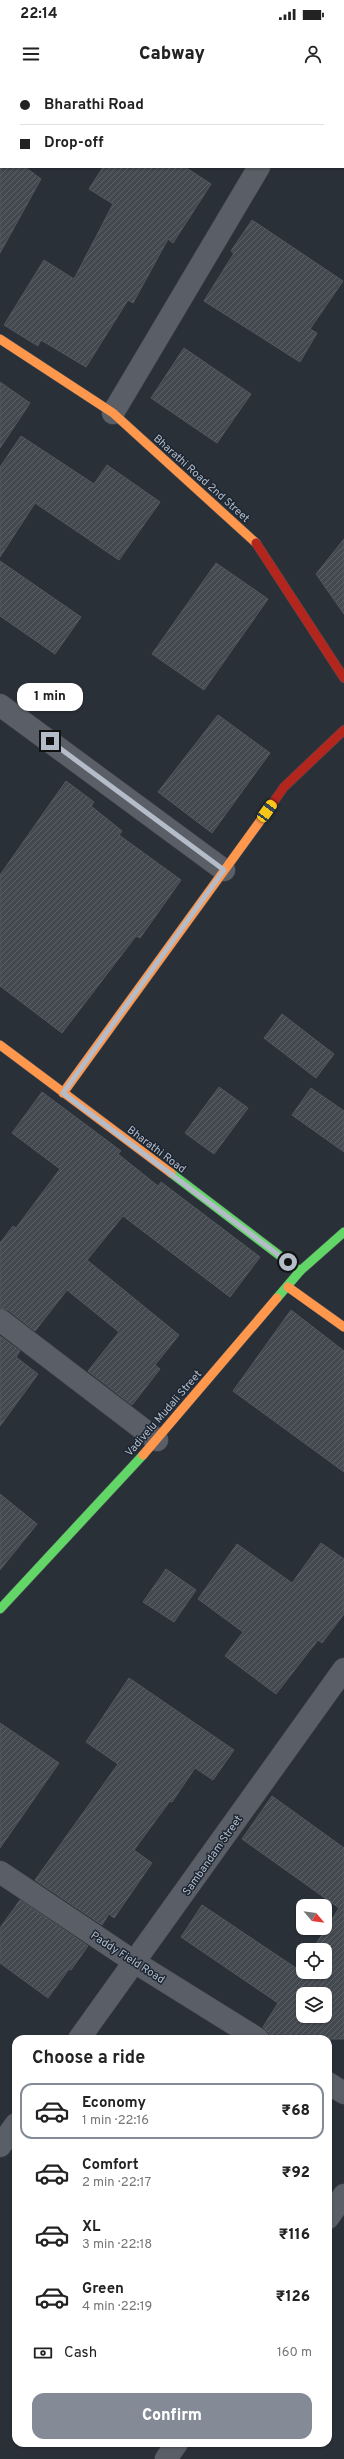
<!DOCTYPE html>
<meta charset="utf-8">
<style>
:root{--surface:#fff;--page:#f2f2f2;--text:#222;--muted:#767676;--line:#e0e0e0;--accent:#848b96}
body{margin:0;font-family:Overpass,sans-serif;background:var(--page);color:var(--text);height:100vh;display:flex;flex-direction:column;font-size:15px;white-space:nowrap}
*{box-sizing:border-box;margin:0}
p{font-size:13px;color:var(--muted)}
.icon{flex:none;width:22px;height:22px;fill:none;stroke:currentColor;stroke-width:2;stroke-linecap:round;stroke-linejoin:round}
.map{position:relative;flex:1;overflow:hidden}
.drawer{position:absolute;left:12px;top:1955px;width:320px;height:412px;display:flex;flex-direction:column;background:var(--surface);border-radius:12px;box-shadow:0 1px 3px #0004}
.drawer>*{flex:none}
.hud{position:absolute;left:0px;top:0px;width:344px;height:88px;box-shadow:0 1px 3px #0004;display:grid;align-content:center;height:88px;padding:0 20px;background:var(--surface)}
.needle{width:26px;rotate:119deg}
.controls{position:absolute;left:296px;top:1819px;display:grid;gap:8px}
.controls a{display:grid;place-items:center;width:36px;height:36px;border-radius:8px;background:var(--surface);box-shadow:0 1px 3px #0004;font-size:20px}
.end{position:absolute;width:18px;height:18px;margin:-9px;border:5px solid #b4bcc9;background:#111;box-shadow:0 0 0 2px #111}
.from{border-radius:50%}
.bubble{position:absolute;height:28px;border-radius:12px;background:var(--surface);box-shadow:0 1px 3px #0004;font-size:13px;font-weight:800;line-height:28px;text-align:center}
.car{position:absolute;width:12px;height:24px;margin:-12px -6px;border-radius:5px;box-shadow:0 0 3px 1px #0007;background:linear-gradient(#f5c518 24%,#345 0 40%,#f5c518 0 76%,#345 0 86%,#f5c518 0)}
.hud b{display:flex;align-items:center;gap:14px;height:38px;font-size:15px}
.hud b+b{border-top:1px solid var(--line)}
.hud i{width:10px;height:10px;background:var(--text)}
ul{padding:0;list-style:none}
li{display:flex;align-items:center;gap:12px;height:56px;margin:0 8px 6px;padding:0 12px;border:2px solid transparent;border-radius:12px}
li div{flex:1}
li b{display:block;font-size:15px}
li em{font-style:normal;font-weight:800}
li.active{border-color:var(--accent)}
li>.icon{width:36px;height:36px;stroke-width:1.5}
h2{padding:0 20px;font-size:18px;line-height:48px}
.pay{display:flex;align-items:center;gap:10px;height:44px;padding:0 20px;font-size:15px}
.pay p{margin-inline-start:auto}
.action{display:flex;gap:8px;margin-top:auto;padding:8px 20px}
.action a{flex:1;height:46px;border-radius:12px;background:var(--accent);color:#fff;font-size:16px;font-weight:800;line-height:46px;text-align:center}
.status{display:flex;justify-content:space-between;align-items:center;height:28px;padding:0 20px;background:var(--surface);direction:ltr}
.status svg{height:11px;fill:currentColor}
header{display:flex;justify-content:space-between;align-items:center;height:52px;padding:0 20px;background:var(--surface);font-size:18px;font-weight:800}
.map>svg:first-child{display:block}
</style>
<div class="status"><b>22:14</b><svg viewBox="0 0 49 12"><path d="M0 12V9h3v3zM5 12V6h3v6zM10 12V3h3v9zM15 12V0h3v12zM26 1h20v11H26zM47 4h2v5h-2z"/></svg></div>
<header><svg class="icon" aria-label="menu" viewBox="0 0 24 24"><path d="M4 6h16M4 12h16M4 18h16"/></svg>Cabway<svg class="icon" aria-label="person" viewBox="0 0 24 24"><circle cx="12" cy="8" r="4"/><path d="M4 21q1-7 8-7t8 7"/></svg></header>
<div class="map">
<svg width="344" height="2379" viewBox="0 0 344 2379">
<defs>
<pattern id="building-hatch" width="6" height="6" patternUnits="userSpaceOnUse"><rect width="6" height="6" fill="#444950"/><path d="M-1 1l2-2M0 6l6-6M5 7l2-2" fill="none" stroke="#5d6168"/></pattern>
</defs>
<rect width="100%" height="100%" fill="#2a3038"/>
<g fill="url(#building-hatch)" stroke="#52575f" fill-rule="evenodd">
<path d="M 0,87 L 25,87 L 41,99 L 0,173 Z"/>
<path d="M 103,87 L 185,87 L 211,104 L 173,163 L 168,159 L 133,223 L 128,220 L 86,287 L 41,260 L 38,266 L 4,245 L 44,180 L 74,199 L 113,124 L 89,109 Z"/>
<path d="M 252,140 L 343,201 L 310,249 L 317,253 L 300,282 L 204,221 L 234,173 L 231,171 Z"/>
<path d="M 184,268 L 251,314 L 217,363 L 151,318 Z"/>
<path d="M 0,302 L 30,323 L 0,368 Z"/>
<path d="M 21,356 L 94,404 L 107,385 L 160,422 L 119,480 L 35,423 L 0,477 L 0,387 Z"/>
<path d="M 344,459 L 344,534 L 316,494 Z"/>
<path d="M 0,481 L 81,537 L 55,574 L 0,536 Z"/>
<path d="M 216,483 L 268,519 L 204,610 L 152,574 Z"/>
<path d="M 218,635 L 270,673 L 212,753 L 158,712 Z"/>
<path d="M 66,701 L 94,722 L 91,726 L 122,751 L 119,755 L 181,800 L 140,858 L 136,856 L 62,953 L 0,906 L 0,795 Z"/>
<path d="M 282,934 L 334,974 L 316,998 L 264,958 Z"/>
<path d="M 219,1007 L 248,1028 L 214,1074 L 185,1053 Z"/>
<path d="M 311,1008 L 344,1031 L 344,1072 L 292,1035 Z"/>
<path d="M 42,1012 L 121,1071 L 118,1074 L 158,1106 L 161,1102 L 260,1177 L 230,1217 L 123,1136 L 87,1180 L 179,1255 L 155,1285 L 160,1289 L 132,1325 L 88,1291 L 119,1252 L 67,1210 L 35,1251 L 8,1230 L 0,1228 L 0,1163 L 13,1146 L 16,1148 L 60,1089 L 12,1053 Z"/>
<path d="M 291,1230 L 344,1271 L 344,1392 L 233,1311 Z"/>
<path d="M 0,1256 L 20,1271 L 16,1277 L 38,1294 L 0,1346 Z"/>
<path d="M 0,1414 L 37,1444 L 0,1490 Z"/>
<path d="M 321,1463 L 344,1479 L 344,1534 L 322,1563 L 318,1560 L 276,1614 L 225,1576 L 243,1552 L 198,1519 L 237,1464 L 292,1503 Z"/>
<path d="M 166,1489 L 196,1510 L 174,1542 L 143,1522 Z"/>
<path d="M 129,1598 L 234,1670 L 213,1700 L 195,1688 L 172,1722 L 170,1721 L 134,1770 L 152,1783 L 114,1838 L 109,1834 L 102,1845 L 35,1800 L 118,1684 L 86,1662 Z"/>
<path d="M 0,1643 L 59,1683 L 0,1768 Z"/>
<path d="M 272,1716 L 344,1768 L 344,1959 L 270,1959 L 269,1953 L 263,1947 L 278,1923 L 181,1857 L 202,1825 L 299,1890 L 303,1884 L 303,1892 L 325,1892 L 325,1870 L 312,1870 L 339,1828 L 242,1759 ZM 303,1914 L 325,1914 L 325,1936 L 303,1936 Z"/>
<path d="M 20,1820 L 88,1866 L 71,1890 L 69,1889 L 48,1918 L 0,1883 L 0,1848 Z"/>
</g>
<g fill="none" stroke-linecap="round" stroke-linejoin="round">
<defs>
<g id="street">
<path d="M 310,1 L 310,0"/>
<path d="M 113,333 L 259,87"/>
<path d="M 0,625 L 224,790"/>
<path d="M 0,1240 L 157,1360"/>
<path d="M 0,1792 L 136,1883 L 258,1959"/>
<path d="M 79,1959 L 344,1589"/>
<path d="M 328,2003 L 344,2013"/>
<path d="M 0,2066 L 16,2044"/>
<path d="M 328,2138 L 344,2115"/>
<path d="M 166,2379 L 177,2363"/>
</g>
<g id="fast">
<path d="M 171,1093 L 300,1191"/>
<path d="M 277,1218 L 300,1191 L 344,1152"/>
<path d="M 0,1529 L 143,1375"/>
</g>
<g id="slow">
<path d="M 0,259 L 113,333 L 256,463"/>
<path d="M 0,965 L 171,1093"/>
<path d="M 63,1013 L 263,737"/>
<path d="M 288,1207 L 344,1247"/>
<path d="M 143,1375 L 277,1218"/>
</g>
<g id="jam">
<path d="M 256,463 L 344,598"/>
<path d="M 263,737 L 284,707 L 344,650"/>
</g>
</defs>
<use href="#street" stroke="#484c53" stroke-width="23"/>
<use href="#fast" stroke="#484c53" stroke-width="10"/>
<use href="#slow" stroke="#484c53" stroke-width="10"/>
<use href="#jam" stroke="#484c53" stroke-width="10"/>
<use href="#street" stroke="#5a5e66" stroke-width="22"/>
<use href="#fast" stroke="#63d668" stroke-width="9"/>
<use href="#slow" stroke="#ff974d" stroke-width="9"/>
<use href="#jam" stroke="#b3261e" stroke-width="9"/>
</g>
<g fill="none" stroke-linecap="round" stroke-linejoin="round">
<path stroke="#b4bcc9" stroke-width="5" d="M 50,661 L 224,790 L 63,1013 L 288,1182"/>
</g>
<g text-anchor="middle" stroke-width="3" stroke-linejoin="round" paint-order="stroke">
<g font-size="11" fill="#b4bcc9" stroke="#1d2633">
<text transform="translate(202 398) rotate(42)" y="4">Bharathi Road 2nd Street</text>
<text transform="translate(157 1069) rotate(37)" y="4">Bharathi Road</text>
<text transform="translate(163 1333) rotate(-49)" y="4">Vadivelu Mudali Street</text>
<text transform="translate(212 1775) rotate(-55)" y="4">Sambandam Street</text>
<text transform="translate(128 1877) rotate(33)" y="4">Paddy Field Road</text>
</g>
</g>
</svg>
<div class="controls">
<a><svg class="needle" viewBox="-14 -14 28 28"><path d="M0-13l5 13h-10z" fill="#e53935"/><path d="M0 13l5-13h-10z" fill="#767676"/></svg></a>
<a><svg class="icon" aria-label="locate" viewBox="0 0 24 24"><circle cx="12" cy="12" r="6"/><path d="M12 2v4M12 18v4M2 12h4M18 12h4"/></svg></a>
<a><svg class="icon" aria-label="layers" viewBox="0 0 24 24"><path d="M12 4l9 5-9 5-9-5zM3 14l9 5 9-5"/></svg></a>
</div>
<i class="end from" style="left:288px;top:1182px"></i>
<i class="end" style="left:50px;top:661px"></i>
<div class="bubble" style="left:17px;top:603px;width:66px">1 min</div>
<i class="car" style="left:267px;top:731px;rotate:36deg"></i>
<div class="hud">
<b><i class="from"></i>Bharathi Road</b>
<b><i></i>Drop-off</b>
</div>
<section class="drawer">
<h2>Choose a ride</h2>
<ul>
<li class="active"><svg class="icon" aria-label="car" viewBox="0 0 24 24"><path d="M5 17H2v-5l4-1 3-4h7l3 4 3 1v5h-3M9 17h6M6 11h13"/><circle cx="7" cy="17" r="2"/><circle cx="17" cy="17" r="2"/></svg><div><b>Economy</b><p>1 min · 22:16</p></div><em>₹68</em></li>
<li><svg class="icon" aria-label="car" viewBox="0 0 24 24"><path d="M5 17H2v-5l4-1 3-4h7l3 4 3 1v5h-3M9 17h6M6 11h13"/><circle cx="7" cy="17" r="2"/><circle cx="17" cy="17" r="2"/></svg><div><b>Comfort</b><p>2 min · 22:17</p></div><em>₹92</em></li>
<li><svg class="icon" aria-label="car" viewBox="0 0 24 24"><path d="M5 17H2v-5l4-1 3-4h7l3 4 3 1v5h-3M9 17h6M6 11h13"/><circle cx="7" cy="17" r="2"/><circle cx="17" cy="17" r="2"/></svg><div><b>XL</b><p>3 min · 22:18</p></div><em>₹116</em></li>
<li><svg class="icon" aria-label="car" viewBox="0 0 24 24"><path d="M5 17H2v-5l4-1 3-4h7l3 4 3 1v5h-3M9 17h6M6 11h13"/><circle cx="7" cy="17" r="2"/><circle cx="17" cy="17" r="2"/></svg><div><b>Green</b><p>4 min · 22:19</p></div><em>₹126</em></li>
</ul>
<div class="pay"><svg class="icon" aria-label="cash" viewBox="0 0 24 24"><path d="M3 7h18v10H3z"/><circle cx="12" cy="12" r="2"/></svg>Cash<p>160 m</p></div>
<div class="action"><a>Confirm</a></div>
</section>
</div>
